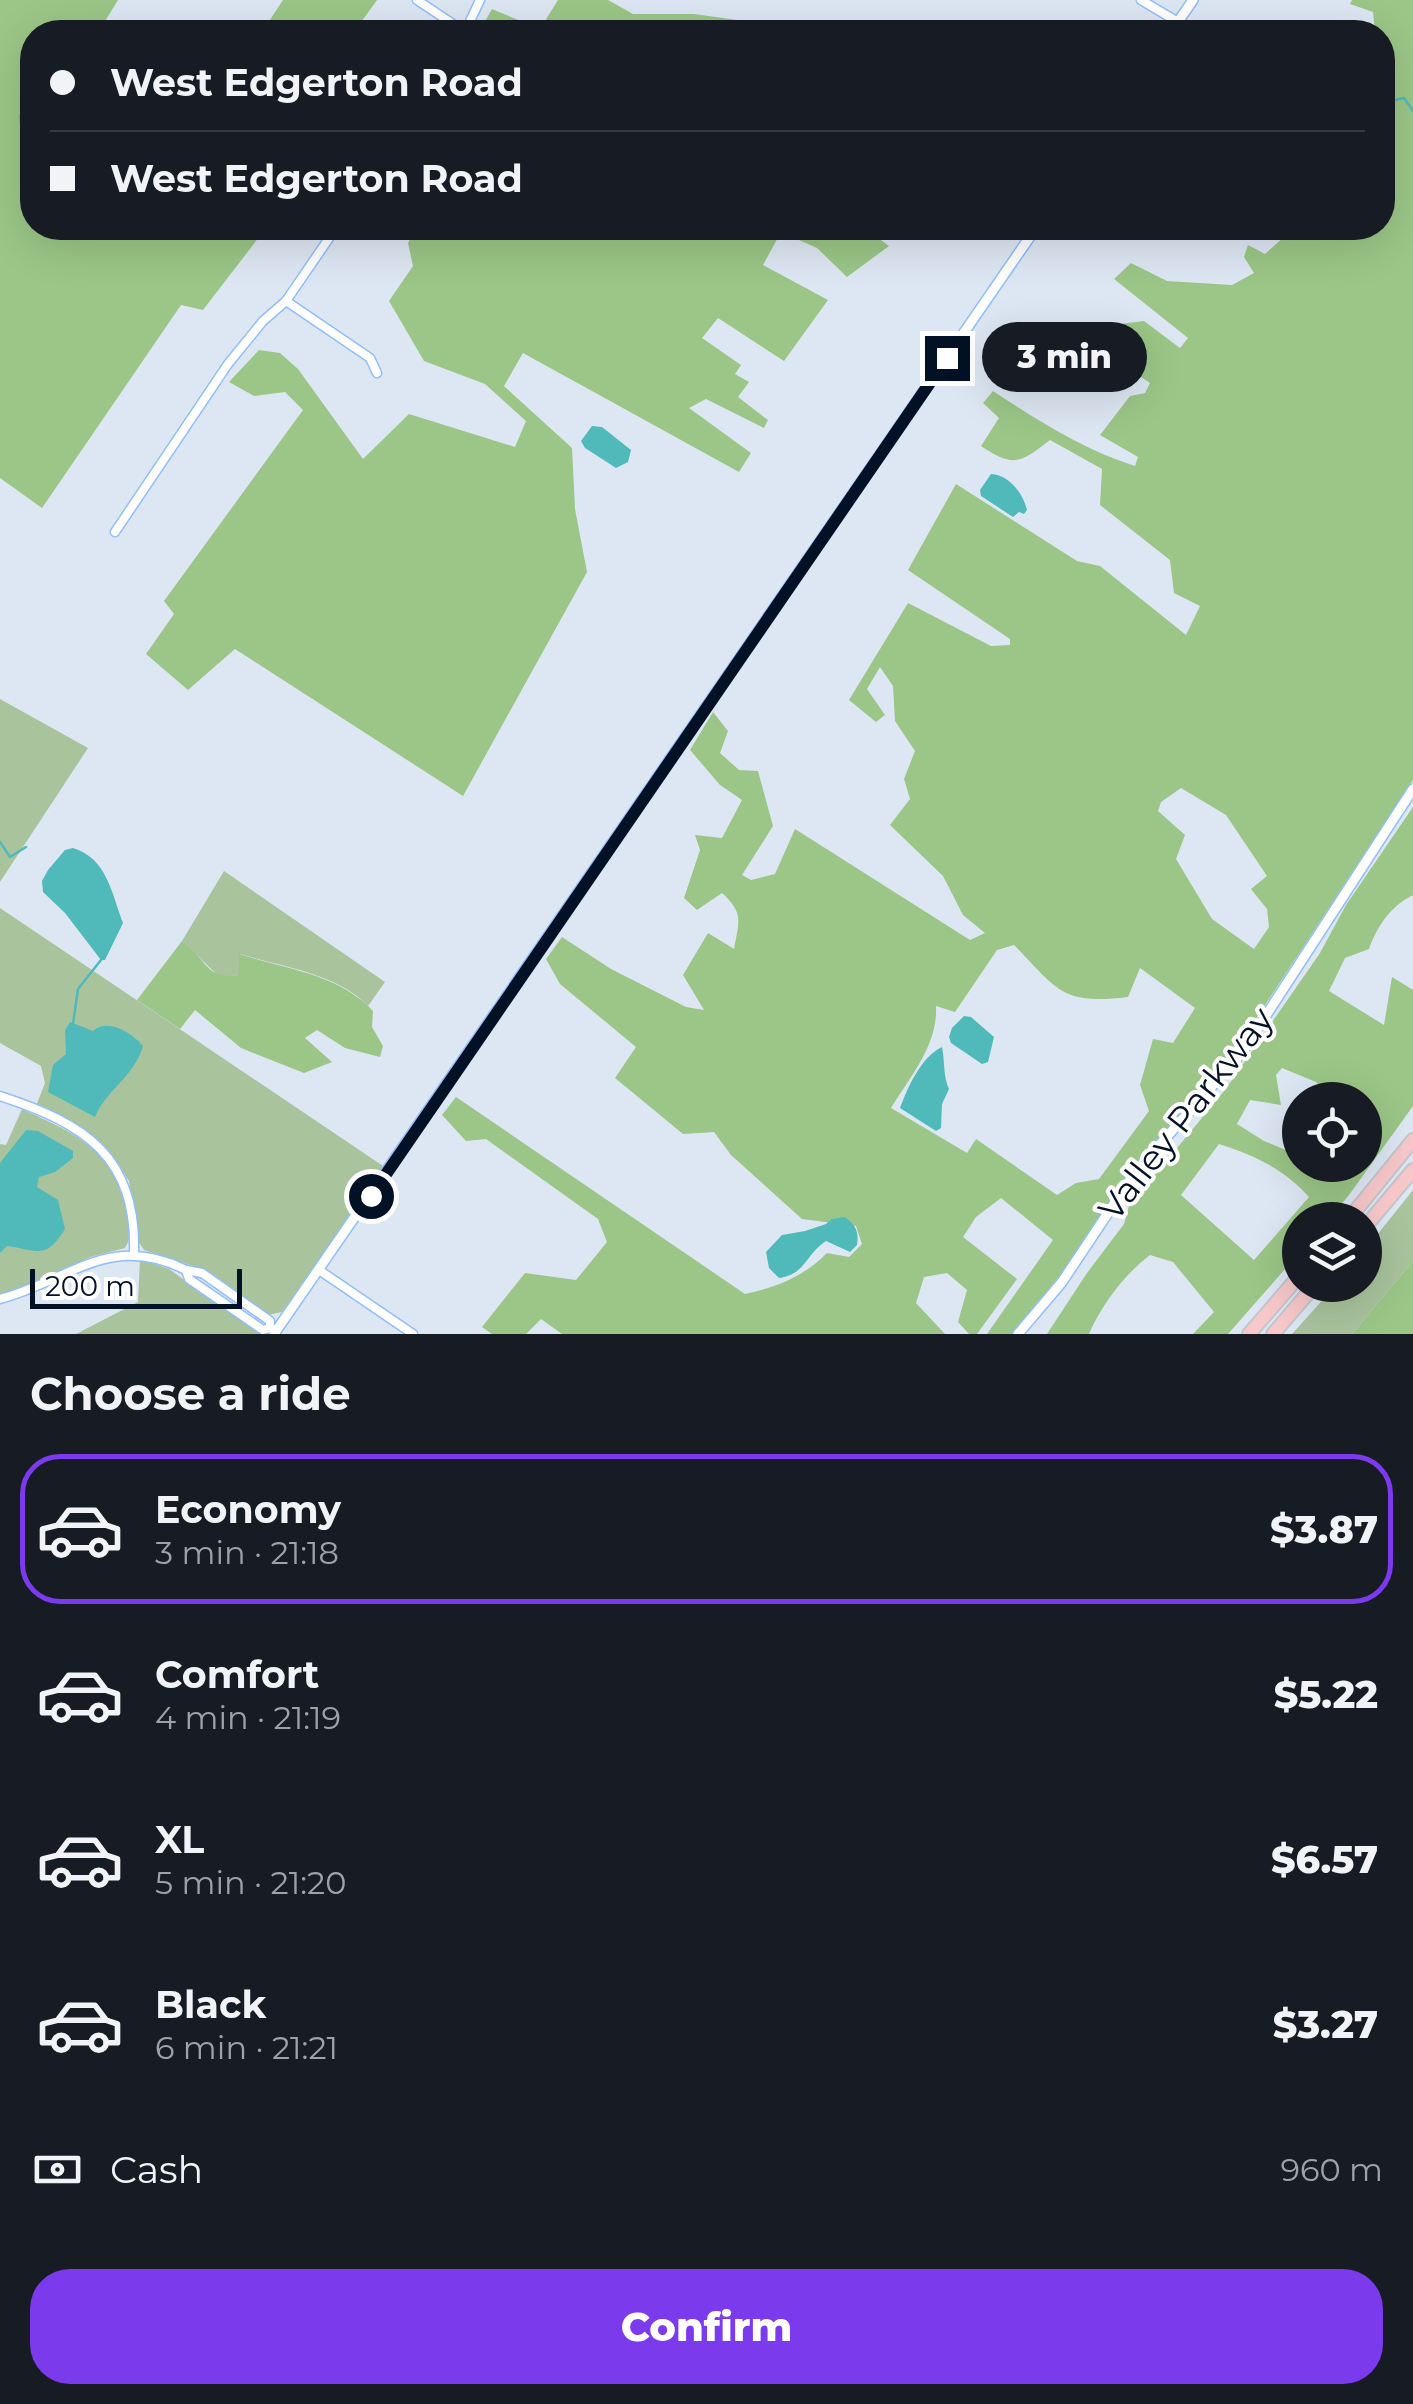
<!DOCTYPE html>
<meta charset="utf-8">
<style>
:root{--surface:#171b24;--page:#20242c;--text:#f1f3f6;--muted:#9ea1a6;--line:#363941;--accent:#7c3aed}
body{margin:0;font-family:Montserrat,sans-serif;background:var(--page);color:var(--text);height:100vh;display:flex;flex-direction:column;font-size:38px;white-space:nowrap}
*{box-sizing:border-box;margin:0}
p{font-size:32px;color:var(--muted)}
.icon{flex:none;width:55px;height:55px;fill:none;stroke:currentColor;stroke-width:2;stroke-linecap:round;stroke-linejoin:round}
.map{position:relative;height:1334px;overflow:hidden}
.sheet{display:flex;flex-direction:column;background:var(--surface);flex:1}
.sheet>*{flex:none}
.guide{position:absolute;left:20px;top:20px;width:1375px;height:220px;border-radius:40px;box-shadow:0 10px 40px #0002;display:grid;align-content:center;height:220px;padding:0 30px;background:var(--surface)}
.tools{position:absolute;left:1282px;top:1082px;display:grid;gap:20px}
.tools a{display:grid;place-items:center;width:100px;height:100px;border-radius:50%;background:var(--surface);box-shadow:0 10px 40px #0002;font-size:50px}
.scale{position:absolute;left:30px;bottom:25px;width:212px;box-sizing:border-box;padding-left:10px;border:5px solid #031127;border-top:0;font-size:28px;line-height:35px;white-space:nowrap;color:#031127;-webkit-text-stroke:8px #fff;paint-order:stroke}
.end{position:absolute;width:45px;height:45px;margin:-22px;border:12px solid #031127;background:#fff;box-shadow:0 0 0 5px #fff}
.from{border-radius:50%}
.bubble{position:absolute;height:70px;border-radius:35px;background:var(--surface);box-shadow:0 10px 40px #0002;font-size:32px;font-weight:800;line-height:70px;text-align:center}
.guide b{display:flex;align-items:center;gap:35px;height:95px;font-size:38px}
.guide b+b{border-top:2px solid var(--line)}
.guide i{width:25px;height:25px;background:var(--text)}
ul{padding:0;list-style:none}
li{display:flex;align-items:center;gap:30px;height:150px;margin:0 20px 15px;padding:0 10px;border:5px solid transparent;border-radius:40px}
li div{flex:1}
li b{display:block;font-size:38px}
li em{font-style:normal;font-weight:800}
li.selected{border-color:var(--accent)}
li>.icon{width:90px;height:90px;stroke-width:1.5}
h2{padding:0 30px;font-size:45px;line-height:120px}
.pay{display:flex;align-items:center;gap:25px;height:110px;padding:0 30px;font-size:38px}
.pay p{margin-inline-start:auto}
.button{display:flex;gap:20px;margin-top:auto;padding:20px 30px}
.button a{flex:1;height:115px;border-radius:40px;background:var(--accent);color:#fff;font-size:40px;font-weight:800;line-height:115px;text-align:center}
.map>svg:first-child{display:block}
</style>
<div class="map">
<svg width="1413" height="1334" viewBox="0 0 1413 1334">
<rect width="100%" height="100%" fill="#dde7f3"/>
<g fill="#a9c39d">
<path d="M 0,699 L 88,748 L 0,882 Z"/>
<path d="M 224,871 L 385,982 L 368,1006 C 337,973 281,967 240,954 L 240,975 L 221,977 C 206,967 197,952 182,941 Z"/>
<path d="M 0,908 L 386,1168 L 282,1312 L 268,1315 L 196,1267 L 144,1250 L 138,1241 L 129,1181 L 110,1152 L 89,1133 L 36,1106 L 45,1083 L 41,1066 L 0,1043 Z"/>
<path d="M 22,1109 C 73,1133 114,1148 127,1209 C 130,1223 133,1236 125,1248 L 90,1257 L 42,1280 L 0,1294 L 0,1144 L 6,1145 Z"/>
<path d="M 1413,1190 L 1413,1261 L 1352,1334 L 1292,1334 L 1336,1285 L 1365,1285 L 1365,1250 Z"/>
<path d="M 140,1259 L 169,1269 L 260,1334 L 76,1334 L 138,1302 Z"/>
</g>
<g fill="#9bc687" fill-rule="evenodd">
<path d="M 0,0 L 118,0 L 102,26 L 118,32 L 32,32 L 32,228 L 266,228 L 203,310 L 181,305 L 42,508 L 0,478 Z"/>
<path d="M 283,0 L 377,0 L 354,32 L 262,32 Z"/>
<path d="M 558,0 L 608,0 L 633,14 L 694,14 L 773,25 L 811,23 L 876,32 L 479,32 L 492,9 L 540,29 Z"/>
<path d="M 1352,0 L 1413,0 L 1413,780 L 1242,1040 L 1204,1090 L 1141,1158 L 1064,1271 L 1012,1334 L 987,1334 L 1053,1240 L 1001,1198 L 976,1217 L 963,1237 L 1017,1279 L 977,1334 L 969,1334 L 958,1322 L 967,1290 L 947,1273 L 924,1277 L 916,1303 L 945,1334 L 562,1334 L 541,1319 L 526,1334 L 492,1334 L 482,1327 L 525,1273 L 576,1280 L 607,1242 L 598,1219 L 486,1139 L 466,1141 L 442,1115 L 456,1097 L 745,1294 C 777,1287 803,1277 827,1253 L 849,1257 L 862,1244 L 856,1226 L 802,1219 L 731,1155 L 714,1132 L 683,1134 L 615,1078 L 636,1047 L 560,984 L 546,959 L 562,937 L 611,969 L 686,1007 L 704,1010 L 683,975 L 708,933 L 734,949 C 739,921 744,913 722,893 L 697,910 L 684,898 L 700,850 L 695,835 L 722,838 L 742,800 L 720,785 L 690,750 L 713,712 L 728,731 L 720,753 L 739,770 L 758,771 L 773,826 L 742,875 L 751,880 L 775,874 L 795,829 L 970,940 L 985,933 L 963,915 L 943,876 L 890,825 L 910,799 L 904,779 L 915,751 L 895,721 L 893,686 L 880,667 L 867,689 L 885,715 L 876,722 L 849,700 L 908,603 L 991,646 L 1010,645 L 1010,639 L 908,570 L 956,484 L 1077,561 L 1100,566 L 1186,635 L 1200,606 L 1174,593 L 1170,560 L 1100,505 L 1102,469 L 1050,440 C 1020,463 1014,468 981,446 L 999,418 L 983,403 L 993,391 C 1037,420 1084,450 1135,466 L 1138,457 L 1100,435 L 1130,396 L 1145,393 L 1150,383 L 1100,350 L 1120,324 L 1144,321 L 1180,348 L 1188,338 L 1114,279 L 1131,263 L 1167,281 L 1232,285 L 1254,273 L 1244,257 L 1248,245 L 1265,254 L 1294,228 L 1382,228 L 1382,32 L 1375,32 L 1373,12 L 1350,4 ZM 1181,788 L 1226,815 L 1267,876 L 1251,889 L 1267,909 L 1269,927 L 1254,949 L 1212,919 L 1176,859 L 1185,835 L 1158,811 L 1161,802 ZM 1014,945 C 1058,990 1061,1005 1128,997 L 1140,968 L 1195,1008 L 1173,1043 L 1153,1039 L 1140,1085 L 1149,1111 L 1099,1179 L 1076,1183 L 1057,1195 L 976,1139 L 967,1153 L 891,1108 C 910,1077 938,1045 936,1006 L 955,1012 L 997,950 Z"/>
<path d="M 416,228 L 864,228 L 889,246 L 847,277 L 817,248 L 781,232 L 763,265 L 828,300 L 784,361 L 718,318 L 702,338 L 741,365 L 735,374 L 749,382 L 738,397 L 768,420 L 764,428 L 706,399 L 689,408 L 751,453 L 739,472 L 523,353 L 504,386 L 572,448 L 575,509 L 587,572 L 463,796 L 235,649 L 188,690 L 146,654 L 174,614 L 164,601 L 303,410 L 285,392 L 254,396 L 229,382 L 259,350 L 280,353 L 298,369 L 363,459 L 409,414 L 515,447 L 526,421 L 485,384 L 424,361 L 389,301 L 413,266 L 408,243 Z"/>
<path d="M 1413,807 L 1413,895 C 1391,906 1377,926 1369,949 L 1345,958 L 1329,991 L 1384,1025 L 1392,977 L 1413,990 L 1413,1106 L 1349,1195 L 1328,1220 L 1300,1220 L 1300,1252 L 1228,1334 L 1193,1334 L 1214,1312 L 1173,1262 L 1150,1255 C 1124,1275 1102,1304 1089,1334 L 1047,1334 L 1087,1273 L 1124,1224 L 1129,1206 L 1225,1090 L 1320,953 L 1346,905 ZM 1282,1068 L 1316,1082 L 1330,1096 L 1330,1100 L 1365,1100 L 1365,1165 L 1300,1165 L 1300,1156 L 1264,1141 L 1237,1124 L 1250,1100 L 1281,1105 L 1276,1075 ZM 1219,1144 C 1252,1154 1286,1170 1309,1197 L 1254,1260 L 1181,1195 Z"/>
<path d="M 182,941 C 208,959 204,980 239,975 L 239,954 C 285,969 339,974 373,1011 L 372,1027 L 383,1046 L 380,1057 L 345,1048 L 317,1030 L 305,1038 L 332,1062 L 304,1073 L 241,1048 L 195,1010 L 180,1029 L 137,1000 Z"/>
<path d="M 1413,1261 L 1413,1334 L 1352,1334 Z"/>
</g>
<g fill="#50babb">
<path d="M 592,426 L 602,427 L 631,450 L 628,462 L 616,468 L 585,448 L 581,441 Z"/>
<path d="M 991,474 C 1009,475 1023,493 1027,510 L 1024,514 L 1019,512 L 1013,517 L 981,496 L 980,490 Z"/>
<path d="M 73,848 C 107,858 112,894 123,923 L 105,960 L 101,960 L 65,913 L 43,892 L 42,881 L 48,870 L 65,850 Z"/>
<path d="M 964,1016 L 971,1017 L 994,1037 L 988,1062 L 982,1064 L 951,1043 L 949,1037 L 952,1028 Z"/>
<path d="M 70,1022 L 93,1031 C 107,1018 131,1032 143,1046 C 134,1077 106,1090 95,1117 L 48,1092 L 53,1065 L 66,1054 L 65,1030 Z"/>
<path d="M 942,1047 C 945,1061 943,1077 949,1089 L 942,1104 L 941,1128 L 936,1131 L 900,1108 C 908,1087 921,1057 942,1047 Z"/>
<path d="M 26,1130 L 38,1131 L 73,1151 L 73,1158 L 55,1172 L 39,1177 L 37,1187 L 58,1200 L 65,1229 C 45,1261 38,1250 7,1246 L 0,1253 L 0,1163 Z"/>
<path d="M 845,1217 C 856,1226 859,1231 857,1245 L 850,1252 L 826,1241 C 805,1255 806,1274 779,1278 L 769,1268 L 766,1252 L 782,1235 L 805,1231 L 826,1224 L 832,1219 Z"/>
</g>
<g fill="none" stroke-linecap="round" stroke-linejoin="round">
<g stroke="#50babb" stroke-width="2.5">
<path d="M 730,32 L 733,30 L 738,32"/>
<path d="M 1382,103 L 1404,98 L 1413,111"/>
<path d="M 23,142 L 20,116 L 32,111"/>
<path d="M 0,842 L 10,857 L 26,847"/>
<path d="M 73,1024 L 78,989 L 101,960"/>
</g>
<defs>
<g id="minor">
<path d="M 417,0 L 465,32"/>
<path d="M 1141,0 L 1178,22"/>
<path d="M 465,32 L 480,0"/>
<path d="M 286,301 L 370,358 L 377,373"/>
<path d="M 115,532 L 228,364 L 263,321 L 286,301 L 336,228"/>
<path d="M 0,1096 C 86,1124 137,1157 134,1254"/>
<path d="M 319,1270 L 413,1334"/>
<path d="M 0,1299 C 71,1280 109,1232 186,1270"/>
<path d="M 270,1328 L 263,1330 L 189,1279 L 186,1270 L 202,1273 L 270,1321 L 270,1328 L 276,1332"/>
</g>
<g id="tertiary">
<path d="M 1171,32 L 1193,0"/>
<path d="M 274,1334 L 1036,228"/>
<path d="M 1018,1334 L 1062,1282 L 1136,1171 L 1241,1054 L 1413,789"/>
</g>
<g id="motorway">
<path d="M 1348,1220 L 1413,1140"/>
<path d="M 1365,1227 L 1413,1170"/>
<path d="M 1249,1334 L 1300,1275"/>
<path d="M 1273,1334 L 1315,1285"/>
</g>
</defs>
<use href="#minor" stroke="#91befb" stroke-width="11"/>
<use href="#tertiary" stroke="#91befb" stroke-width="12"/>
<use href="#motorway" stroke="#c3c6cb" stroke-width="16"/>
<use href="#minor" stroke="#fff" stroke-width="8"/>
<use href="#tertiary" stroke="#fff" stroke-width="9"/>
<use href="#motorway" stroke="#f7c7c9" stroke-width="12"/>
</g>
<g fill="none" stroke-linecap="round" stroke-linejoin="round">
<path stroke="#031127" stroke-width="12" d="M 371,1196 L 947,358"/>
</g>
<g text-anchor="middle" stroke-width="8" stroke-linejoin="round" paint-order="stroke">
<g font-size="35" fill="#031127" stroke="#fff">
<text transform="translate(1186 1114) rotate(-52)" y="12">Valley Parkway</text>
</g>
</g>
</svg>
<div class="tools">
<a><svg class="icon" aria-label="locate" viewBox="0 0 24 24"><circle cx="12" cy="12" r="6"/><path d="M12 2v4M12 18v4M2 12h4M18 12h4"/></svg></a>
<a><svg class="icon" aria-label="layers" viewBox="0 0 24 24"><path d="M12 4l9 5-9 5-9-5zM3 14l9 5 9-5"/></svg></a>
</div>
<div class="scale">200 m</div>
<i class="end from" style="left:371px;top:1196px"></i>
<i class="end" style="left:947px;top:358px"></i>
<div class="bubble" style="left:982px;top:322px;width:165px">3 min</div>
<div class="guide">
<b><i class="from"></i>West Edgerton Road</b>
<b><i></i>West Edgerton Road</b>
</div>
</div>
<section class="sheet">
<h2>Choose a ride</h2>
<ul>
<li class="selected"><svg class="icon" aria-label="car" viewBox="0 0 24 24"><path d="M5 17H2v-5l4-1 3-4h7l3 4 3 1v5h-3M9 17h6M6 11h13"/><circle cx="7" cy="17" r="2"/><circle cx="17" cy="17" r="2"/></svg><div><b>Economy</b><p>3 min · 21:18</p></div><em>$3.87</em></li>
<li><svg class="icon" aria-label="car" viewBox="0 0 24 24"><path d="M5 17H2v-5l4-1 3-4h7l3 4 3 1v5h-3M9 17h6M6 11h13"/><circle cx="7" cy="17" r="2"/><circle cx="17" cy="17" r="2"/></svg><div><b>Comfort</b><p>4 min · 21:19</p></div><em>$5.22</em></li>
<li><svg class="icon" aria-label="car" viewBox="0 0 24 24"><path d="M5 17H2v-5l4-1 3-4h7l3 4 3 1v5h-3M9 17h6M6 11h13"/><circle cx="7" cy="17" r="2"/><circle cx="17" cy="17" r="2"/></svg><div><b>XL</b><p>5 min · 21:20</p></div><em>$6.57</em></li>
<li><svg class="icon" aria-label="car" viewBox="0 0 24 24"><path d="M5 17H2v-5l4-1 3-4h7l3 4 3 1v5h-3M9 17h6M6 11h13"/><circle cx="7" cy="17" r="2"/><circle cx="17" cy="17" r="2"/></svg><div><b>Black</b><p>6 min · 21:21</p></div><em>$3.27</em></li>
</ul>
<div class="pay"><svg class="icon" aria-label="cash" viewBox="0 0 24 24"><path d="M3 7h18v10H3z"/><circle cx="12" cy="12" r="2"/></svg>Cash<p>960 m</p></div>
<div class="button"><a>Confirm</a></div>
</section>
